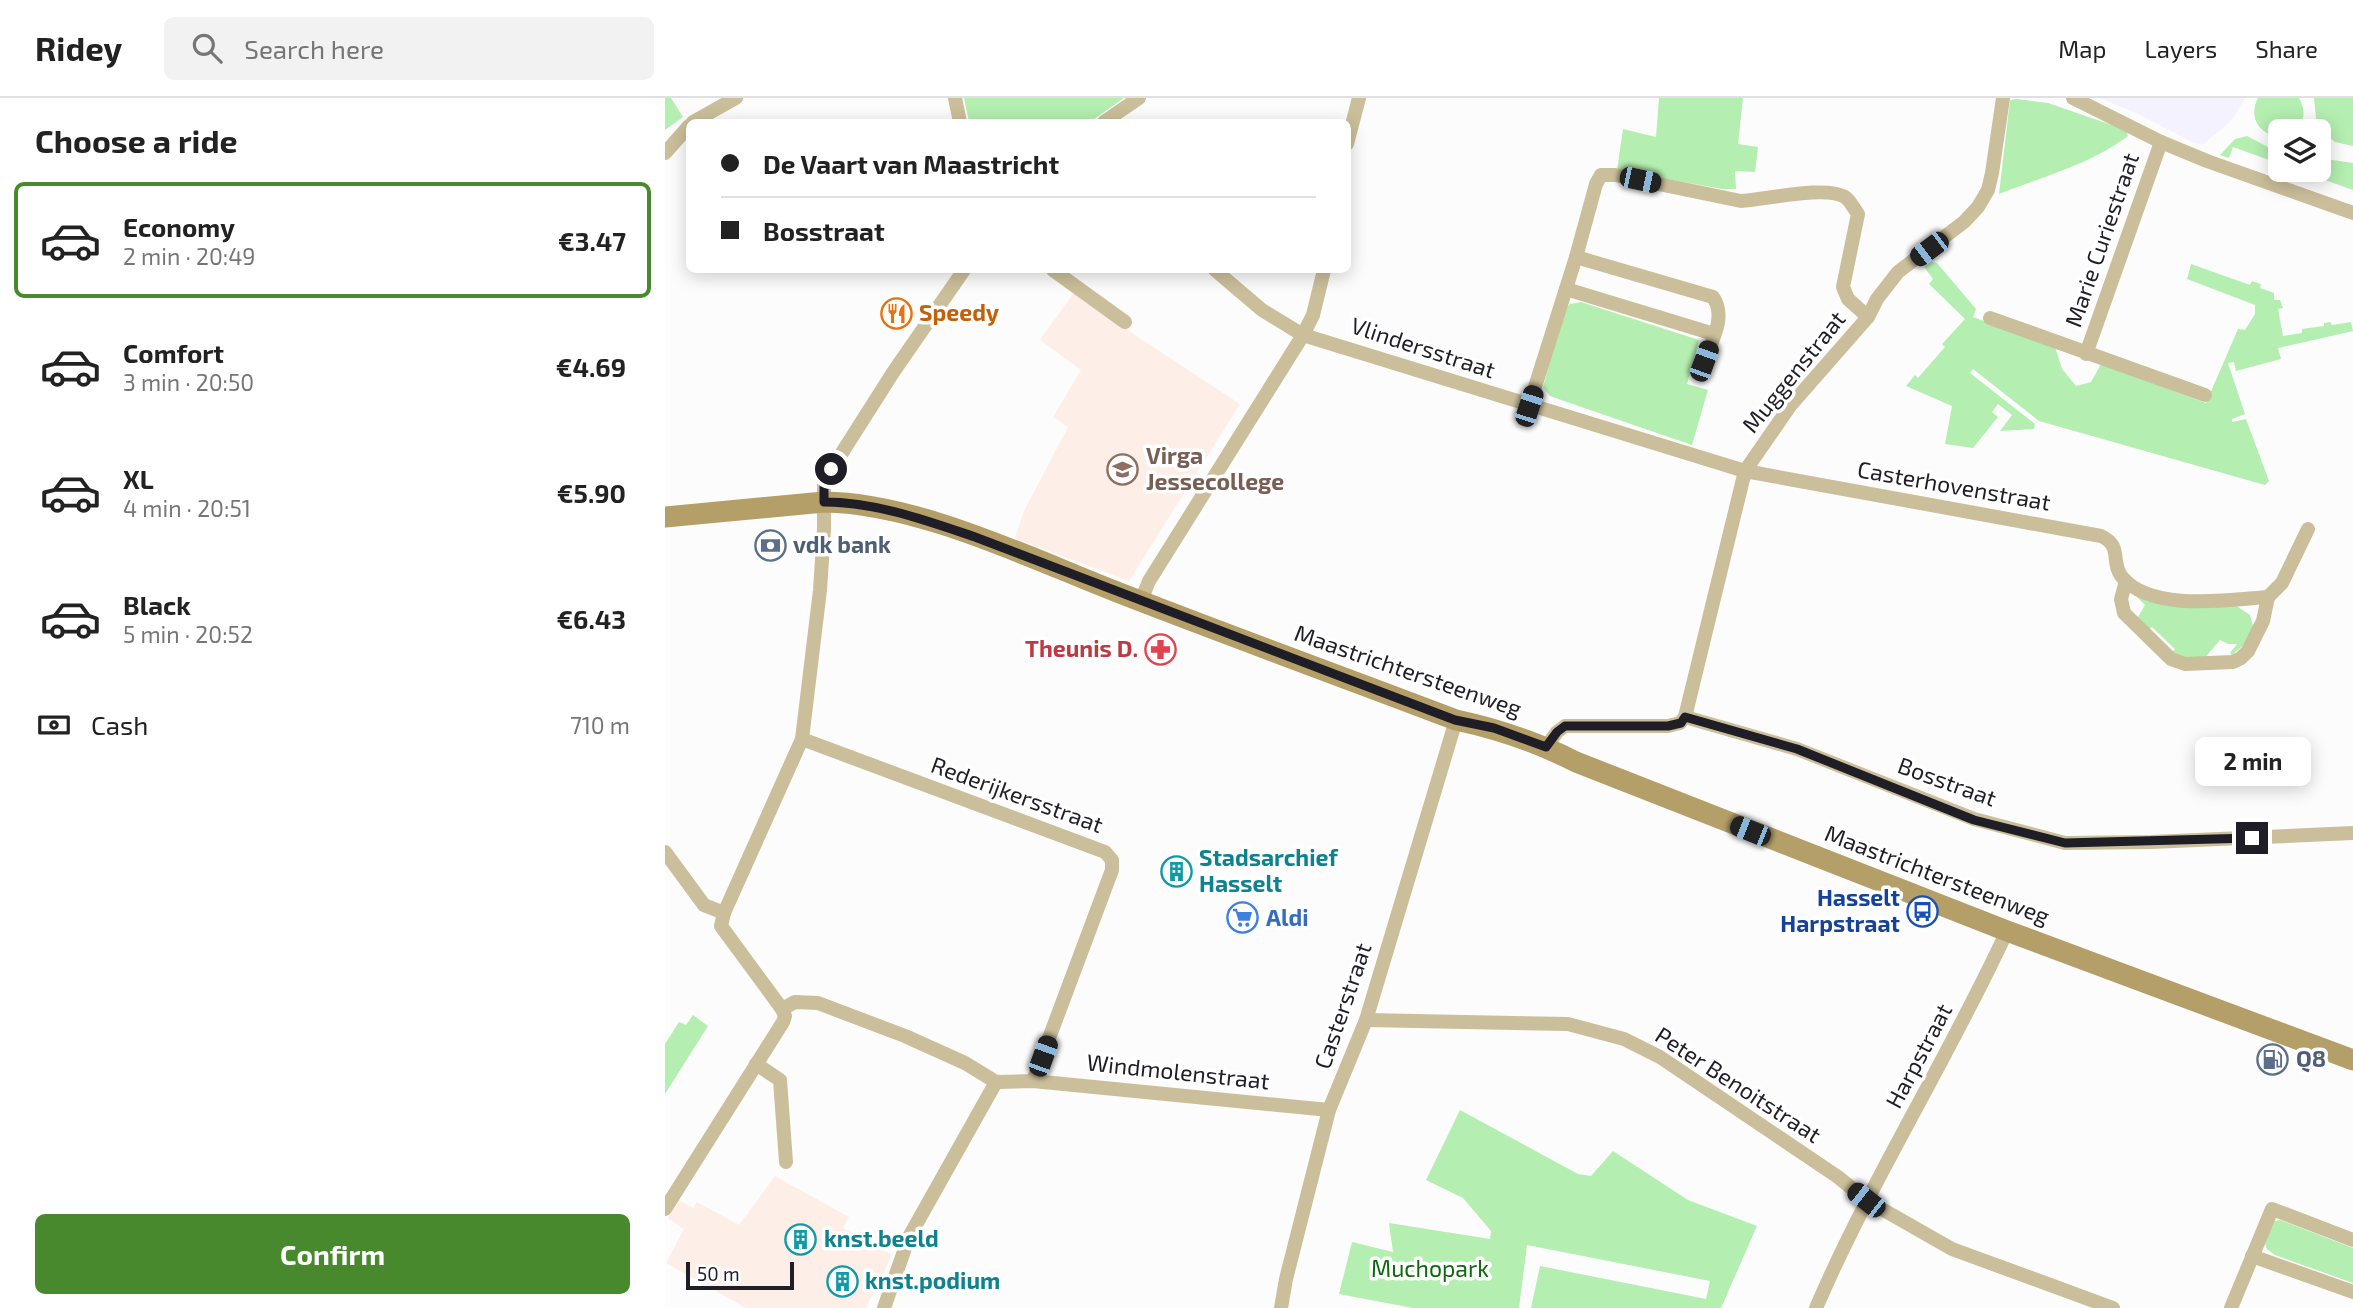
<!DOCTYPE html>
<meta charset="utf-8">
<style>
:root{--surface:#fff;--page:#f2f2f2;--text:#222;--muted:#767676;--line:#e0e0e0;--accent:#47892c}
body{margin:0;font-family:"Exo 2",sans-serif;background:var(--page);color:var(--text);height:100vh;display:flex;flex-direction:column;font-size:26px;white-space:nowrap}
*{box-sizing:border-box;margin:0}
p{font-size:23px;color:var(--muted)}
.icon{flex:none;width:38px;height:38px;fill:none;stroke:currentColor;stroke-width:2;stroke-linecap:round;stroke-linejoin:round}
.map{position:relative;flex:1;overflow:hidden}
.details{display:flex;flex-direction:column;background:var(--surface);width:665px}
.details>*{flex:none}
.banner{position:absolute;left:21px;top:21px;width:665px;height:154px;border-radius:10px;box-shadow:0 4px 18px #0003;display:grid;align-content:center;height:154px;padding:0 35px;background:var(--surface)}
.controls{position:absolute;left:1603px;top:21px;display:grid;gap:14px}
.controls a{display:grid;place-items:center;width:63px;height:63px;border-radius:10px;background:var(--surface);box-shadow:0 4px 18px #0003;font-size:35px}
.scale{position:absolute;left:21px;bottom:18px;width:108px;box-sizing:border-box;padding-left:7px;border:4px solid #1f1d26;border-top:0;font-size:19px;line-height:24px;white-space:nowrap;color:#1f1d26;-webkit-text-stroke:5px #fff;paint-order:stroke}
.end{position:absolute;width:32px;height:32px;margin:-16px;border:9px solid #1f1d26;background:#fff;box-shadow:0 0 0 4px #fff}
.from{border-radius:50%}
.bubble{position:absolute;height:49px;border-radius:10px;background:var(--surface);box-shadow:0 4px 18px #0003;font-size:23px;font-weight:700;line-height:49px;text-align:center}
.car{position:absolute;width:21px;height:42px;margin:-21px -10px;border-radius:9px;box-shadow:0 0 5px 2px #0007;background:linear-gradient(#222 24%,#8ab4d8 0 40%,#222 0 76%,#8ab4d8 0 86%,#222 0)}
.banner b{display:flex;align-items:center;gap:24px;height:66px;font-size:26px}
.banner b+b{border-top:2px solid var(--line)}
.banner i{width:18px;height:18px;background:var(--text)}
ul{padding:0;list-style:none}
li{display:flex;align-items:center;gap:21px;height:116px;margin:0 14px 10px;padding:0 21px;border:4px solid transparent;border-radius:10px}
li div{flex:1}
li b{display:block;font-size:26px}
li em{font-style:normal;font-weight:700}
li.on{border-color:var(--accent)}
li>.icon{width:63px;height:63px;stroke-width:1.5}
h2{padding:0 35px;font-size:32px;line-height:84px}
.pay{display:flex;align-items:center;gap:18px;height:77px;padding:0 35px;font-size:26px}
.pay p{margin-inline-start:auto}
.primary-button{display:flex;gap:14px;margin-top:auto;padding:14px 35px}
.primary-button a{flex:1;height:80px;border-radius:10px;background:var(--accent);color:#fff;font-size:28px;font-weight:700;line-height:80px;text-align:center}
header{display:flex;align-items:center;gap:42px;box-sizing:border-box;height:98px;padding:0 35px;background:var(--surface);border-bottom:2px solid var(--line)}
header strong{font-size:33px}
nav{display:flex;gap:38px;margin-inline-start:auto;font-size:24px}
.search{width:490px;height:63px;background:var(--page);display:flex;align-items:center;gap:18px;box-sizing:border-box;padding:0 24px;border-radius:10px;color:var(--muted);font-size:26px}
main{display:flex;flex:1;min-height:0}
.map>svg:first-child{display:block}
</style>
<header>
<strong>Ridey</strong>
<div class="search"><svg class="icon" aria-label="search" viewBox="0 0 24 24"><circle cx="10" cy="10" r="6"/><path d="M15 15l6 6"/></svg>Search here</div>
<nav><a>Map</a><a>Layers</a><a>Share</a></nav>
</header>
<main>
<section class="details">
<h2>Choose a ride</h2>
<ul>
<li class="on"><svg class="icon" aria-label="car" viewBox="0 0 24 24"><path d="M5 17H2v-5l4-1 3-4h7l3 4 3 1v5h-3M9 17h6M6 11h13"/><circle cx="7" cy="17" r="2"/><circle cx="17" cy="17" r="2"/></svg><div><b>Economy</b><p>2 min · 20:49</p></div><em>€3.47</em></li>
<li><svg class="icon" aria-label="car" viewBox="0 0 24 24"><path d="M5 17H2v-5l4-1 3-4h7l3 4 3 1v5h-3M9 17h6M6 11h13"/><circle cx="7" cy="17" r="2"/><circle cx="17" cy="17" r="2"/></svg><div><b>Comfort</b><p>3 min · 20:50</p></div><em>€4.69</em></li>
<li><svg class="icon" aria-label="car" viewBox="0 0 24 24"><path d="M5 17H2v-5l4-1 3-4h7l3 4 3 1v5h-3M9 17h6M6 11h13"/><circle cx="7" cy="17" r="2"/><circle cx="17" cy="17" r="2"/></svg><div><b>XL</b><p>4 min · 20:51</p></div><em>€5.90</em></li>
<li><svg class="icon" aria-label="car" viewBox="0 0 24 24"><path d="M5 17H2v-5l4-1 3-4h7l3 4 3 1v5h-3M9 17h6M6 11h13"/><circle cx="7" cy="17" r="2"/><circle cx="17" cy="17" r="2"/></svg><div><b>Black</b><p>5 min · 20:52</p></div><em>€6.43</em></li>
</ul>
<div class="pay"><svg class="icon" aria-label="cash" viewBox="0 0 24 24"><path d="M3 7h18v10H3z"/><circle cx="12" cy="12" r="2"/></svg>Cash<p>710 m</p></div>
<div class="primary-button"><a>Confirm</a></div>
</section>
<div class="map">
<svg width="1688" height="1210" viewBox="0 0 1688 1210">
<rect width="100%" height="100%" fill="#fcfcfc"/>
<path fill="#f4f2ff" d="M 1435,0 L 1580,0 L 1566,23 L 1538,46 L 1529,45 L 1473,16 Z"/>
<g fill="#fdeee8">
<path d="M 410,193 L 470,237 L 575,306 L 464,483 L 350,440 L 359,413 L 403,329 L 388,319 L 416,272 L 375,242 Z"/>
<path d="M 110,1078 L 184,1119 L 178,1130 L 227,1157 L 201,1210 L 81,1210 L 1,1165 L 19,1131 L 3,1120 L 14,1102 L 28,1110 L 32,1104 L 74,1127 Z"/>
</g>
<g fill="#b4eeb0">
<path d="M 0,0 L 6,0 L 18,19 L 0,32 Z"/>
<path d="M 299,0 L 459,0 L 425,24 L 304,24 Z"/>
<path d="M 994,0 L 1078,0 L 1073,46 L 1093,49 L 1090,74 L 1070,73 L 1071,91 L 1057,91 L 952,72 L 958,31 L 991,39 Z"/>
<path d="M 1593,0 L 1634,0 C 1641,12 1640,24 1630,33 L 1615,33 L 1615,39 C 1594,37 1583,19 1593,0 Z"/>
<path d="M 1649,0 L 1688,0 L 1688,48 L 1670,44 L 1652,30 Z"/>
<path d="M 1352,1 L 1383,5 L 1461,32 L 1463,38 C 1428,65 1375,80 1334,96 L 1345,2 Z"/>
<path d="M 1582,38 L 1607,51 L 1615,52 L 1615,66 L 1568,49 L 1564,60 L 1555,57 L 1570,41 Z"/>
<path d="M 1654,60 L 1688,65 L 1688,92 L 1632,72 L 1654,72 Z"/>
<path d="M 1267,164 L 1272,165 L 1311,211 L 1308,219 L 1390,249 L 1397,271 L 1411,288 L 1426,284 L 1436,266 L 1541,305 L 1573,231 L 1580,232 L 1590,216 L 1590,207 L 1522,181 L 1526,166 L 1585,187 L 1587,183 L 1596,186 L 1595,190 L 1609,195 L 1609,202 L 1615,202 L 1618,210 L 1613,211 L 1618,238 L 1637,235 L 1637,231 L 1659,228 L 1659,225 L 1665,224 L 1667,227 L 1686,224 L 1688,233 L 1613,250 L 1616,261 L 1571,273 L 1569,264 L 1563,265 L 1580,316 L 1567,321 L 1567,324 L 1581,321 L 1604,383 L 1600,387 L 1374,323 L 1308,271 L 1305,275 L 1370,326 L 1369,331 L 1335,333 L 1347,317 L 1333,306 L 1327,314 L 1333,319 L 1308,350 L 1280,346 L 1287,308 L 1241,288 L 1250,277 L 1253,280 L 1280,249 L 1277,246 L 1300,221 L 1264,186 L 1268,181 L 1259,169 Z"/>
<path d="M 916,204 L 1034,242 L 1022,286 L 1043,292 L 1027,347 L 899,303 L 885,298 L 878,289 L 899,212 L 905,206 Z"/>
<path d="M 1476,496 L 1570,507 L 1585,517 L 1588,528 L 1581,545 L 1567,557 L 1565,555 L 1572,546 L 1563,546 L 1555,542 L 1538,562 L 1521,563 L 1507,555 L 1510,551 L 1487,529 L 1483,532 L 1472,521 L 1480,507 L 1472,499 Z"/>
<path d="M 28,917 L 43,928 L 0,996 L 0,946 L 14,924 L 21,927 Z"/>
<path d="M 795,1012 L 913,1076 L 926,1078 L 948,1053 L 1023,1102 L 1092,1128 L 1056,1210 L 866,1210 L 875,1168 L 1041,1201 L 1045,1183 L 862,1147 L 854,1210 L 748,1210 L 674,1196 L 687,1144 L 728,1154 L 724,1125 L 825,1141 L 826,1133 L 798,1100 L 761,1082 Z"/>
<path d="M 1615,1122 L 1688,1150 L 1688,1185 L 1610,1157 L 1602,1151 L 1599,1143 L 1609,1123 Z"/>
</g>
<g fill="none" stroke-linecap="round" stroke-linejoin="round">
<g stroke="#cbbe9a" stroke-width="14">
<path d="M 290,0 L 295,24"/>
<path d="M 1408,0 L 1496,44 L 1542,63 L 1688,115"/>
<path d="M 28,24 L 71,0"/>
<path d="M 439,24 L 474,0"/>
<path d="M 682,46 L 694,0"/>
<path d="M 0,55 L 24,28"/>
<path d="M 911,159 L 1048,199 C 1062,219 1046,244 1039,263"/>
<path d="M 388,172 L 460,224"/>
<path d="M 550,172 L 597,212 L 638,237 L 1080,373 L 1436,438 C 1458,448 1445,464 1457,479 C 1486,514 1563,502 1603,499 L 1617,485 L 1643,431"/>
<path d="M 901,191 L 1049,236"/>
<path d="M 1325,220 L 1540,297"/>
<path d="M 1421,256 L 1496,44"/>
<path d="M 864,308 L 911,159 L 931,86 L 936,77 L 950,77 L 1076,103 C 1099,102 1161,87 1180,99 C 1185,102 1189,111 1193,116 L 1178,189 L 1183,201 L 1203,219"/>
<path d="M 1461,483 L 1456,501 L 1459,515 L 1506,561 L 1520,566 L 1568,564 L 1576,560 L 1583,553 L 1598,523 L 1603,499"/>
<path d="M 476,503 L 484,483 L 638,237 L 648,217 L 659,172"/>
<path d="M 1020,619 L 1080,373 L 1125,308 L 1203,219 L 1212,201 L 1233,174 L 1299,124 L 1313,109 L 1323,92 L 1327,75 L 1338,0"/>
<path d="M 1020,619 L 1132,651 L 1309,721 L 1400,745 L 1486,744 L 1688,735"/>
<path d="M 137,641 L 440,754 L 447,762 L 447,772 L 368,983"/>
<path d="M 881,649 L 892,634 L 900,628 L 1003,628 L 1015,625 L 1020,619"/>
<path d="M 0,754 L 39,807 L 59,815"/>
<path d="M 117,911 L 130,904 L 153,905 L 240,938 L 300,965 L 331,984 L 368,983 L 664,1012"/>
<path d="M 701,922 L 903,926 L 959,941 L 995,959 L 1173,1079 L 1201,1102 L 1287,1151 L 1448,1210"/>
<path d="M 91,966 L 115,982 L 121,1064"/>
<path d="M 0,1111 L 118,924 L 120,918 L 117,911 L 56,828 L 59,815 L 137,641 L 155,492 L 159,431 L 159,383 L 229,273 L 299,172"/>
<path d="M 1587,1158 L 1688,1194"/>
<path d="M 219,1210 L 244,1139 L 331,984"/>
<path d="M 616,1210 L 621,1181 L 664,1012 L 701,922 L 791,622"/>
<path d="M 1151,1210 C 1207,1080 1283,961 1342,833"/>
<path d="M 1566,1210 L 1607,1111 L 1688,1142"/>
</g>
<path stroke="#b49f68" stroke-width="21" d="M 0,419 L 159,404 C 252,405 365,460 452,494 C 565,538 678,579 791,622 C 833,631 872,644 911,664 L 1342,833 L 1688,962"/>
</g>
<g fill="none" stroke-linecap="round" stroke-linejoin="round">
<path stroke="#1f1d26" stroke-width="9" d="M 166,371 L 159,383 L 159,404 C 211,404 260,422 310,439 L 790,622 L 829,630 L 881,649 L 892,634 L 900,628 L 1003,628 L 1016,625 L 1020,619 L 1132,651 L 1309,722 L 1400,745 L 1587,740"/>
</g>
<defs>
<symbol id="restaurant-ring" viewBox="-11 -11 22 22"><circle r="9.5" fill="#fff" stroke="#e8710a" stroke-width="1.5"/><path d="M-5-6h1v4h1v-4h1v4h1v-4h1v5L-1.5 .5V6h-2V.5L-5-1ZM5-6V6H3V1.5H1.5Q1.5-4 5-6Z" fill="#e8710a"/></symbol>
<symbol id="school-ring" viewBox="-11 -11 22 22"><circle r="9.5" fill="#fff" stroke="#8d6e63" stroke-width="1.5"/><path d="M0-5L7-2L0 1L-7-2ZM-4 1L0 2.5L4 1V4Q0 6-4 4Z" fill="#8d6e63"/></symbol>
<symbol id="bank-ring" viewBox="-11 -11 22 22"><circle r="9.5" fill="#fff" stroke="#5c6f8a" stroke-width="1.5"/><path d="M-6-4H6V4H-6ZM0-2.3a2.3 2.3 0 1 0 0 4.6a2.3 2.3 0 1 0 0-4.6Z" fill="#5c6f8a"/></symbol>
<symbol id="pharmacy-ring" viewBox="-11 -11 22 22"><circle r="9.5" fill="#fff" stroke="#e0444e" stroke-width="1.5"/><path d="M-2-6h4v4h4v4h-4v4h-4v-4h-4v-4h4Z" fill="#e0444e"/></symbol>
<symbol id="building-ring" viewBox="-11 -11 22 22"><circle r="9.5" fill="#fff" stroke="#0f9aa8" stroke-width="1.5"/><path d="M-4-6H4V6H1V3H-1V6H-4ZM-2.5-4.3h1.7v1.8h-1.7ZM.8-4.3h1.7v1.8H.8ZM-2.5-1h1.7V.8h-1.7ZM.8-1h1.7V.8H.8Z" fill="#0f9aa8"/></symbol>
<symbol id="bus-ring" viewBox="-11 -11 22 22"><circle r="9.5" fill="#fff" stroke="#1a4fb4" stroke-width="1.5"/><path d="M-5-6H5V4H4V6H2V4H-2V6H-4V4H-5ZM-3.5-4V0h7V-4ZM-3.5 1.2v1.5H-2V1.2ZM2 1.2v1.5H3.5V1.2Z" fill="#1a4fb4"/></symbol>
<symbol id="supermarket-ring" viewBox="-11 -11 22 22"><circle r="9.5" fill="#fff" stroke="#3f7fe0" stroke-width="1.5"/><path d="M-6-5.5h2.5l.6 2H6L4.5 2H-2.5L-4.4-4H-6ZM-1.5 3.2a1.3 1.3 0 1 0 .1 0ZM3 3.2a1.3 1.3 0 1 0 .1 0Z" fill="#3f7fe0"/></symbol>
<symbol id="fuel-ring" viewBox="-11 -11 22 22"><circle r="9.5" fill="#fff" stroke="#5c6f8a" stroke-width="1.5"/><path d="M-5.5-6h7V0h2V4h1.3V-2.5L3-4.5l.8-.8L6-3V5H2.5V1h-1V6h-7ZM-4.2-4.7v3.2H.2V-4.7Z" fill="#5c6f8a"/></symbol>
</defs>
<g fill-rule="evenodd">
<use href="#restaurant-ring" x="214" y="198" width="35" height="35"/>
<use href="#school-ring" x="440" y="354" width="35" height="35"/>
<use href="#bank-ring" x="88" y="430" width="35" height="35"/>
<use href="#pharmacy-ring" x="478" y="534" width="35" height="35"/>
<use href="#building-ring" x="494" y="756" width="35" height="35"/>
<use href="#bus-ring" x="1240" y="796" width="35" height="35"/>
<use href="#supermarket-ring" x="560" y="802" width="35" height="35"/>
<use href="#fuel-ring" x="1590" y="944" width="35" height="35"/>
<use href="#building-ring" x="118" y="1124" width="35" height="35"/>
<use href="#building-ring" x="160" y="1166" width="35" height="35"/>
</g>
<g text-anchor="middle" stroke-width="7" stroke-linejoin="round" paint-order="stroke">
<g font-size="23" fill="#1f1d26" stroke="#fff">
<text transform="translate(1437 142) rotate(-71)" y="8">Marie Curiestraat</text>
<text transform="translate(758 250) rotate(18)" y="8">Vlindersstraat</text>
<text transform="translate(1129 274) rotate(-51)" y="8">Muggenstraat</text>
<text transform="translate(1289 388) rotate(10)" y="8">Casterhovenstraat</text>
<text transform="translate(743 573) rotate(19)" y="8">Maastrichtersteenweg</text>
<text transform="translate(1282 684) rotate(20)" y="8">Bosstraat</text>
<text transform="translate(352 697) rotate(20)" y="8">Rederijkersstraat</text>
<text transform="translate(1272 777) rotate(21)" y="8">Maastrichtersteenweg</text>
<text transform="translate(678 908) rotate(-71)" y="8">Casterstraat</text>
<text transform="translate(1254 958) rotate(-62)" y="8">Harpstraat</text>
<text transform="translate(513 974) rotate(6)" y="8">Windmolenstraat</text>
<text transform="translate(1073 987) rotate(33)" y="8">Peter Benoitstraat</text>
</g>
<g font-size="23" font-weight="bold" fill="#c56008" stroke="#fff" text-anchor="start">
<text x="254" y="223">Speedy</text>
</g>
<g font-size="23" font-weight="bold" fill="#785e54" stroke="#fff" text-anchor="start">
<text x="481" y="366">Virga<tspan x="481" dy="26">Jessecollege</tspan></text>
</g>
<g font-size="23" font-weight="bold" fill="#4e5e75" stroke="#fff" text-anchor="start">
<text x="128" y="455">vdk bank</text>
<text x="1631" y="969">Q8</text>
</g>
<g font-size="23" font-weight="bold" fill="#be3a42" stroke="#fff" text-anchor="end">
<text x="473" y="559">Theunis D.</text>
</g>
<g font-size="23" font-weight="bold" fill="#0d838f" stroke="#fff" text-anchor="start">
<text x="534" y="768">Stadsarchief<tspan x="534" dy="26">Hasselt</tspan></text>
<text x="159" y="1149">knst.beeld</text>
<text x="200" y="1191">knst.podium</text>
</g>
<g font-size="23" font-weight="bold" fill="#164399" stroke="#fff" text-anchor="end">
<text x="1235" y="808">Hasselt<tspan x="1235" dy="26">Harpstraat</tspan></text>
</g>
<g font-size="23" font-weight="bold" fill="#366cbe" stroke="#fff" text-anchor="start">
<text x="601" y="828">Aldi</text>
</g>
<g font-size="23" fill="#0e6810" stroke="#fff">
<text x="765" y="1179">Muchopark</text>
</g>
</g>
</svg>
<div class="controls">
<a><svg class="icon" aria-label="layers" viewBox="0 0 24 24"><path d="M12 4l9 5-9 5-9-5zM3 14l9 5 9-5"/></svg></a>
</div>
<div class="scale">50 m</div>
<i class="end from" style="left:166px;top:371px"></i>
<i class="end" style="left:1587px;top:740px"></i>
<div class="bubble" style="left:1530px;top:639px;width:116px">2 min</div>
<i class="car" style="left:975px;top:82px;rotate:102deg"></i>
<i class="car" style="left:1264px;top:151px;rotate:233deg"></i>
<i class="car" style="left:1039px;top:263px;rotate:20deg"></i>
<i class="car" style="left:864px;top:308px;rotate:18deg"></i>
<i class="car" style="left:1085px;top:733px;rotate:292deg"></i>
<i class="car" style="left:378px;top:958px;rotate:20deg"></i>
<i class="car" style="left:1201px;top:1102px;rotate:308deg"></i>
<div class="banner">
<b><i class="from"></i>De Vaart van Maastricht</b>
<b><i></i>Bosstraat</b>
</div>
</div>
</main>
